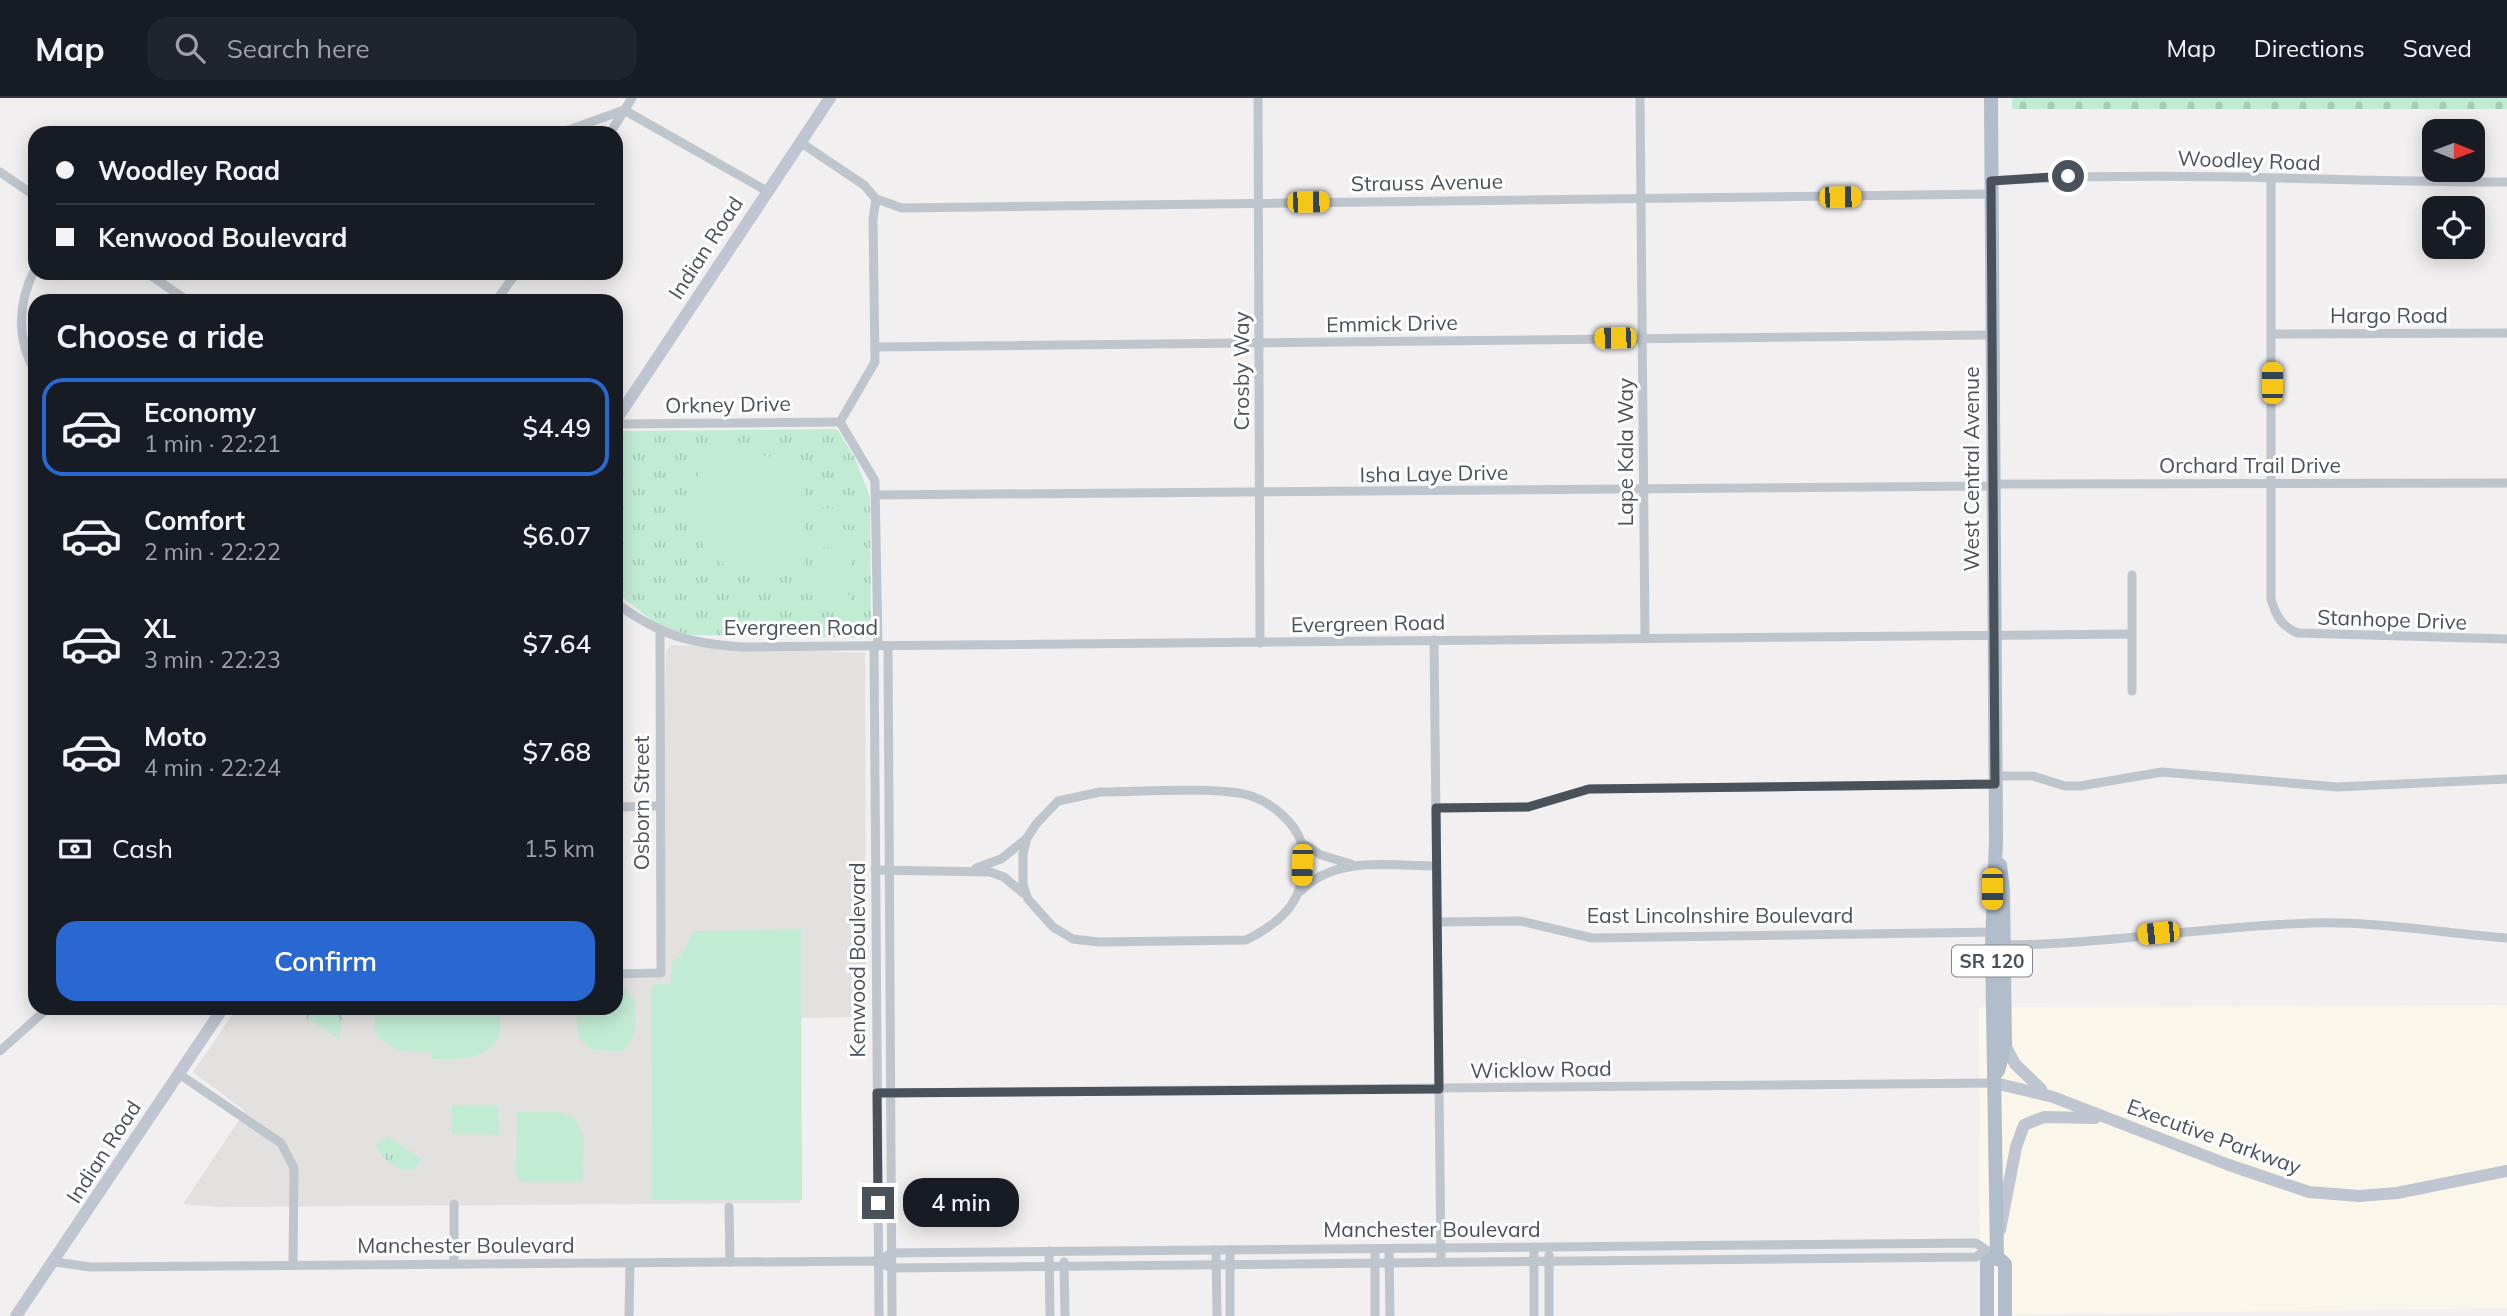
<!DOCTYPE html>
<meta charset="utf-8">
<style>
:root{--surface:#171b24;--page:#20242c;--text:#f1f3f6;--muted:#9ea1a6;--line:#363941;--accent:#2a68d1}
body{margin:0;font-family:Mulish,sans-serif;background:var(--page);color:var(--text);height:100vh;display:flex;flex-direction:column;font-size:26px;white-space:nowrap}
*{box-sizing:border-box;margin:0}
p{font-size:23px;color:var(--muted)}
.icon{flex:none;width:38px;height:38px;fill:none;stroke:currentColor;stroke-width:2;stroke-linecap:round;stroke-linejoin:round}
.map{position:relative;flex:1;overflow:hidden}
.sheet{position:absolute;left:28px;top:196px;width:595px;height:721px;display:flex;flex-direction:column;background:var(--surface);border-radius:21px;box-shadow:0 4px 18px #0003}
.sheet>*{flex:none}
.guide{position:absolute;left:28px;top:28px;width:595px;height:154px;border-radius:21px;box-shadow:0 4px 18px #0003;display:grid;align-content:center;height:154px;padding:0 28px;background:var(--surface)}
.needle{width:46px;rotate:91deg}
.buttons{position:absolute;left:2422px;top:21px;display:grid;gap:14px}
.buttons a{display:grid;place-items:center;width:63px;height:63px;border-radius:14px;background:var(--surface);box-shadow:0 4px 18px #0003;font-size:35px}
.end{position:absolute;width:32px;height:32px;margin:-16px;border:9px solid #49515b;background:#fff;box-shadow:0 0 0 4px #fff}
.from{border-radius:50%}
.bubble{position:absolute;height:49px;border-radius:21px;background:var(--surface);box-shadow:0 4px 18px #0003;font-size:23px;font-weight:600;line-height:49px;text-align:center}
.car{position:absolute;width:21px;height:42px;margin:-21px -10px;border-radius:9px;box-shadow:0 0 5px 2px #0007;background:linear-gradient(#f5c518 24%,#345 0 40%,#f5c518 0 76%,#345 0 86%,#f5c518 0)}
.guide b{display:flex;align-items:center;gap:24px;height:66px;font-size:26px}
.guide b+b{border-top:2px solid var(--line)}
.guide i{width:18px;height:18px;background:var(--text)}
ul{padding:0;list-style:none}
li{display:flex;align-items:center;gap:21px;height:98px;margin:0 14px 10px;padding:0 14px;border:4px solid transparent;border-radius:21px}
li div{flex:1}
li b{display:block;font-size:26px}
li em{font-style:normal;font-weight:600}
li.current{border-color:var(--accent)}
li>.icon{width:63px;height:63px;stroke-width:1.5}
h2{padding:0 28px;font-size:32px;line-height:84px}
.pay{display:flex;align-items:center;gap:18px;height:77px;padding:0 28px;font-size:26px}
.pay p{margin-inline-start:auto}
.button{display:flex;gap:14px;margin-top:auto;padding:14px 28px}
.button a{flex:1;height:80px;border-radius:21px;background:var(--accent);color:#fff;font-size:28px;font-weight:600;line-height:80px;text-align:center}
header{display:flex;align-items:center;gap:42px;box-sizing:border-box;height:98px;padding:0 35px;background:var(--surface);border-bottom:2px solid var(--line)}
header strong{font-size:33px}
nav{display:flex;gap:38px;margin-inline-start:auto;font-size:24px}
.search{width:490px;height:63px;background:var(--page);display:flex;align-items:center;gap:18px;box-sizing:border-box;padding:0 24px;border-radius:21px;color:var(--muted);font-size:26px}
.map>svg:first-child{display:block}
</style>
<header>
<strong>Map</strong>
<div class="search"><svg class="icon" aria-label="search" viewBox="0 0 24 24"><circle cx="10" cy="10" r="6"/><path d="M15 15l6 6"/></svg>Search here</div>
<nav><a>Map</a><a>Directions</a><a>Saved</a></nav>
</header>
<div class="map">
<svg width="2507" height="1218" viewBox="0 0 2507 1218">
<defs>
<pattern id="cemetery-stones" width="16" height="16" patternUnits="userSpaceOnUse" patternTransform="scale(1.75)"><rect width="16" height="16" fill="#c2ebd4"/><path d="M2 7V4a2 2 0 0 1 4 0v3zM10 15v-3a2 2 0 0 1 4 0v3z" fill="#a8cbb8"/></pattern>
<pattern id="park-tufts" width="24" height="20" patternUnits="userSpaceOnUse" patternTransform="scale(1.75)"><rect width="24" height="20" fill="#c2ebd4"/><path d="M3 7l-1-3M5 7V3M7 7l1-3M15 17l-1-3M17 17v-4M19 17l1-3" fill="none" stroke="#a8cbb8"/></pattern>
</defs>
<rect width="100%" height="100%" fill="#f1efef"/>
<path fill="#faf7ea" d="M 2507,907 L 2507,1210 L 1980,1217 L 1979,909 Z"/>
<path fill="#e2e1e0" d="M 670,547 L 865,555 L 866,919 L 800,920 L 800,1105 L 219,1109 L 183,1106 L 245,1013 L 193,974 L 237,910 L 616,910 L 616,881 L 659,880 L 666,554 Z"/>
<rect fill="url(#cemetery-stones)" x="2012" y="0" width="495" height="11"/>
<g fill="url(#park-tufts)">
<path d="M 837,331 L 855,360 L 870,399 L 871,540 L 687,537 L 655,525 L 616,494 L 616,337 L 623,333 Z"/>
<path d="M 306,910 L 344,910 L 339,941 L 307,920 Z"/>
<path d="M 387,1038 L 422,1061 L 414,1071 C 396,1074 384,1063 376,1048 Z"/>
</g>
<g fill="#c2ebd4">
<path d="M 704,350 L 804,363 L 803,473 C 700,487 680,442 704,350 Z"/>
<path d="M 814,410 L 850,411 L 849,427 L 814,427 Z"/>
<rect x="814" y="432" width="36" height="17"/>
<path d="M 850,453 L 850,470 L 815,471 L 814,454 Z"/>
<rect x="814" y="475" width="36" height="17"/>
<path d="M 815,497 L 850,497 L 851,514 L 815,514 Z"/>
<path d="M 801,832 L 802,1102 L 652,1102 L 651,890 L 654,886 L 670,886 L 672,864 L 681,858 L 694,833 Z"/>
<path d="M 616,890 L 624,890 L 635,902 C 636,922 638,937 623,953 L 592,952 L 579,941 L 575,910 L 616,910 Z"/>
<path d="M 374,910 L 498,910 C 512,960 467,962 432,961 L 432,954 C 406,954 396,955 376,938 Z"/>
<path d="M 452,1007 L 498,1008 L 499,1037 L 452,1036 Z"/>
<path d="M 517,1014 L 559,1014 L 575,1020 L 584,1040 L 583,1084 L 522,1084 L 516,1077 Z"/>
</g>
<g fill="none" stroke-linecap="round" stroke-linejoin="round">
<g stroke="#bfc5cd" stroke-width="9">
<path d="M 1258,0 L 1260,545"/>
<path d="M 1640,0 L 1645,540"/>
<path d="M 560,35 L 624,12 L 767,93"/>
<path d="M 610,35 L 632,0"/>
<path d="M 800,44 L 864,87 L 876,101 L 902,110 L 1991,96"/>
<path d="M 0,74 L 35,98"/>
<path d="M 2271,82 L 2271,501 C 2276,518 2281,528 2298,535 L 2507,541"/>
<path d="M 1991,83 C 2163,72 2335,84 2507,84"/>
<path d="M 35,171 C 18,204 16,240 35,273"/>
<path d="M 147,175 L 188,203"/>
<path d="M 496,203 L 516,175"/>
<path d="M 2272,236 L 2507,235"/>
<path d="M 877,249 L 1992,237"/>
<path d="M 840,324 L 875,383 L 878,548"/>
<path d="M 840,324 L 875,264 L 873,121 L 876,101"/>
<path d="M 616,326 L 840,324"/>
<path d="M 1992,386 L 2507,385"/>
<path d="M 877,397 L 1992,388"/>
<path d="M 2132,477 L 2132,593"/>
<path d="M 616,505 C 660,537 689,546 744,549 L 2131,536"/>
<path d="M 1434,542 L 1441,1164"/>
<path d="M 874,548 L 879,1218"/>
<path d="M 888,548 L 892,1218"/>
<path d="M 1995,678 L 2033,678 L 2065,688 L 2080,688 L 2162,674 L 2337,689 L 2507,681"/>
<path d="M 1100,694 C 1137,694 1220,688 1251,698 C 1270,704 1295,724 1301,744 C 1304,753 1302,767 1302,776 C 1300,809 1274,828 1246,842 L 1099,844 L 1073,841 L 1053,829 L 1028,801 L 1023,787 L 1023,756 L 1027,740 L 1036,726 L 1058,703 Z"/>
<path d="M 616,709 L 659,708"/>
<path d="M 1436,710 L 1528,709 L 1589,691 L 1995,686"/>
<path d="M 1302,745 L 1321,757 L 1351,766"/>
<path d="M 976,770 L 1001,761 L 1026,741"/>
<path d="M 875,772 L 990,774 L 1004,779 L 1023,795"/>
<path d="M 1301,793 C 1335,757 1391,768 1436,768"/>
<path d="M 1437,824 L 1520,823 L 1592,840 L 1997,834"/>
<path d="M 1999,847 C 2104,847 2207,828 2312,825 C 2377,823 2442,835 2507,840"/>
<path d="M 616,876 L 661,875 L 660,534"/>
<path d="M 0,953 L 48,910"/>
<path d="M 179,976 L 281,1045 L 294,1070 L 293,1167"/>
<path d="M 877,995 L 1995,985"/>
<path d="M 729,1109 L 730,1164"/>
<path d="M 1534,1149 L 1534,1218"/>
<path d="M 1375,1151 L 1375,1218"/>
<path d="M 1389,1151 L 1390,1218"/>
<path d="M 1216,1152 L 1217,1218"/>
<path d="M 1230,1152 L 1230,1218"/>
<path d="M 1049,1153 L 1050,1218"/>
<path d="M 1549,1157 L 1549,1218"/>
<path d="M 879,1163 L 891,1155 L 1976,1145 L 1988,1153"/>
<path d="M 55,1164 L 90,1169 L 879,1163 L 891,1170 L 1976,1159 L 1986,1152"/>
<path d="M 1064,1164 L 1065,1218"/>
<path d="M 454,1166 L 454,1106"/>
<path d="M 629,1218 L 630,1165"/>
</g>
<g stroke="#bfc6d1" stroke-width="12">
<path d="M 616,322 L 830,0"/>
<path d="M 2005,947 L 2015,966 L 2041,991"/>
<path d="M 1995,985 L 2053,999 L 2229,1067 L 2309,1094 L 2359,1098 L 2397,1095 L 2507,1073"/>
<path d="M 2000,1132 L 2016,1049 L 2024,1027 L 2044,1019 L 2095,1020"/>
<path d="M 16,1218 L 223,910"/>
</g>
<g stroke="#b1bdcb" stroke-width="14">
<path d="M 1991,0 L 1996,742 L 1992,847 L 1997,1159 L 2005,1166 L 2005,1218"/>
<path d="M 1998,973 L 2005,947 L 2003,791 L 2000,767"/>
<path d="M 1987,1218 L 1987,1164 L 1997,1159"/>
</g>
</g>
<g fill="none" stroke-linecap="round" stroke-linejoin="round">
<path stroke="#49515b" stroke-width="9" d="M 878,1105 L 877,995 L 1439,991 L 1436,710 L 1528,709 L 1589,691 L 1995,686 L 1991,83 L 2068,78"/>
</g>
<g text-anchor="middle" stroke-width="6" stroke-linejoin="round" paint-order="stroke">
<rect fill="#fff" stroke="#80858c" stroke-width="2" x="1952" y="847.5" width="80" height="31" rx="5"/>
<g font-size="19" font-weight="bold" fill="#49515b">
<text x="1992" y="870">SR 120</text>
</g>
<g font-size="21" fill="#49515b" stroke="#fff">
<text transform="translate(2249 63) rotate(2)" y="7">Woodley Road</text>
<text transform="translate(1427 85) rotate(-1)" y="7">Strauss Avenue</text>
<text transform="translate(706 150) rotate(-57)" y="7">Indian Road</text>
<text x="2389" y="225">Hargo Road</text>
<text transform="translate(1392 226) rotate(-1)" y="7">Emmick Drive</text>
<text transform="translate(1242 273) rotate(-90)" y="7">Crosby Way</text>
<text transform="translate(728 307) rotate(-1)" y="7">Orkney Drive</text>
<text transform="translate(1626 354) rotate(-90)" y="7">Lape Kala Way</text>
<text x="2250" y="375">Orchard Trail Drive</text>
<text transform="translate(1972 371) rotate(-90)" y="7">West Central Avenue</text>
<text transform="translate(1434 376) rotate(-1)" y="7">Isha Laye Drive</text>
<text transform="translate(2392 522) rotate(2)" y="7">Stanhope Drive</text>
<text transform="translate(1368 526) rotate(-1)" y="7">Evergreen Road</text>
<text x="801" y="537">Evergreen Road</text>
<text transform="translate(642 705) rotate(-90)" y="7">Osborn Street</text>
<text x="1720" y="825">East Lincolnshire Boulevard</text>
<text transform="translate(858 862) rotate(-90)" y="7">Kenwood Boulevard</text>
<text transform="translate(1541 972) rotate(-1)" y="7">Wicklow Road</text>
<text transform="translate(2214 1039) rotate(20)" y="7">Executive Parkway</text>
<text transform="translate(104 1054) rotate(-57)" y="7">Indian Road</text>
<text x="1432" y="1139">Manchester Boulevard</text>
<text x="466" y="1155">Manchester Boulevard</text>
</g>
</g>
</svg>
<div class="buttons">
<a><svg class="needle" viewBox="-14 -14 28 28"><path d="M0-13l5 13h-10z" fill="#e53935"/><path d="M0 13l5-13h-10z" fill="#9ea1a6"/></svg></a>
<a><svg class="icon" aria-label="locate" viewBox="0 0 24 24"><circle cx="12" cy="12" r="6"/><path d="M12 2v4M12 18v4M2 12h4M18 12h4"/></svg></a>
</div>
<i class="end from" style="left:2068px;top:78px"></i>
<i class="end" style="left:878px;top:1105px"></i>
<div class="bubble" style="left:903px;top:1080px;width:116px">4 min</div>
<i class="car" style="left:1840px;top:99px;rotate:89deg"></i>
<i class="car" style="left:1308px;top:104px;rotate:89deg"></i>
<i class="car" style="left:1615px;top:240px;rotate:269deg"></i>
<i class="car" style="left:2272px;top:285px;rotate:0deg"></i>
<i class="car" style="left:1302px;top:767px;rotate:182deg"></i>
<i class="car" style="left:1992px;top:791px;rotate:180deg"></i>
<i class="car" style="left:2158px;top:835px;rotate:264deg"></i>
<div class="guide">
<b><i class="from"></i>Woodley Road</b>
<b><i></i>Kenwood Boulevard</b>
</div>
<section class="sheet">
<h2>Choose a ride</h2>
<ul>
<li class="current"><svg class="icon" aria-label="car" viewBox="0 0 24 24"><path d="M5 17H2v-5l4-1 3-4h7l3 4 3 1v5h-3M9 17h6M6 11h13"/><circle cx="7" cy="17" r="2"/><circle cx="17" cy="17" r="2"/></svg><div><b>Economy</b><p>1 min · 22:21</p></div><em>$4.49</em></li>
<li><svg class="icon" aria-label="car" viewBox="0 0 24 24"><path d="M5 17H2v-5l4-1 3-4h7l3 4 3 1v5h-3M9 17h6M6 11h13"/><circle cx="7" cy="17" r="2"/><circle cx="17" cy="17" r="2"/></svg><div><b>Comfort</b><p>2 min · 22:22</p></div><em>$6.07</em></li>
<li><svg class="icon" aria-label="car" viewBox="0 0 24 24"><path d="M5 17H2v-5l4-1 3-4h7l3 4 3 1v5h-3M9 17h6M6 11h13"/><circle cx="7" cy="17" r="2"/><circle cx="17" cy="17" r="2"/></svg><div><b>XL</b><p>3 min · 22:23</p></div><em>$7.64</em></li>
<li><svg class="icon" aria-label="car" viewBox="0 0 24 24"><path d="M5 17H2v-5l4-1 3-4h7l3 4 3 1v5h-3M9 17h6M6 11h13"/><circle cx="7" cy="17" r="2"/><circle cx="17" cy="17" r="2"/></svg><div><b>Moto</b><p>4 min · 22:24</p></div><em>$7.68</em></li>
</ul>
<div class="pay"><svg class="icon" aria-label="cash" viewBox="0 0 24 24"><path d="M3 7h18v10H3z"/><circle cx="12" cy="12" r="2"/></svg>Cash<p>1.5 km</p></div>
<div class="button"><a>Confirm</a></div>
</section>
</div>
